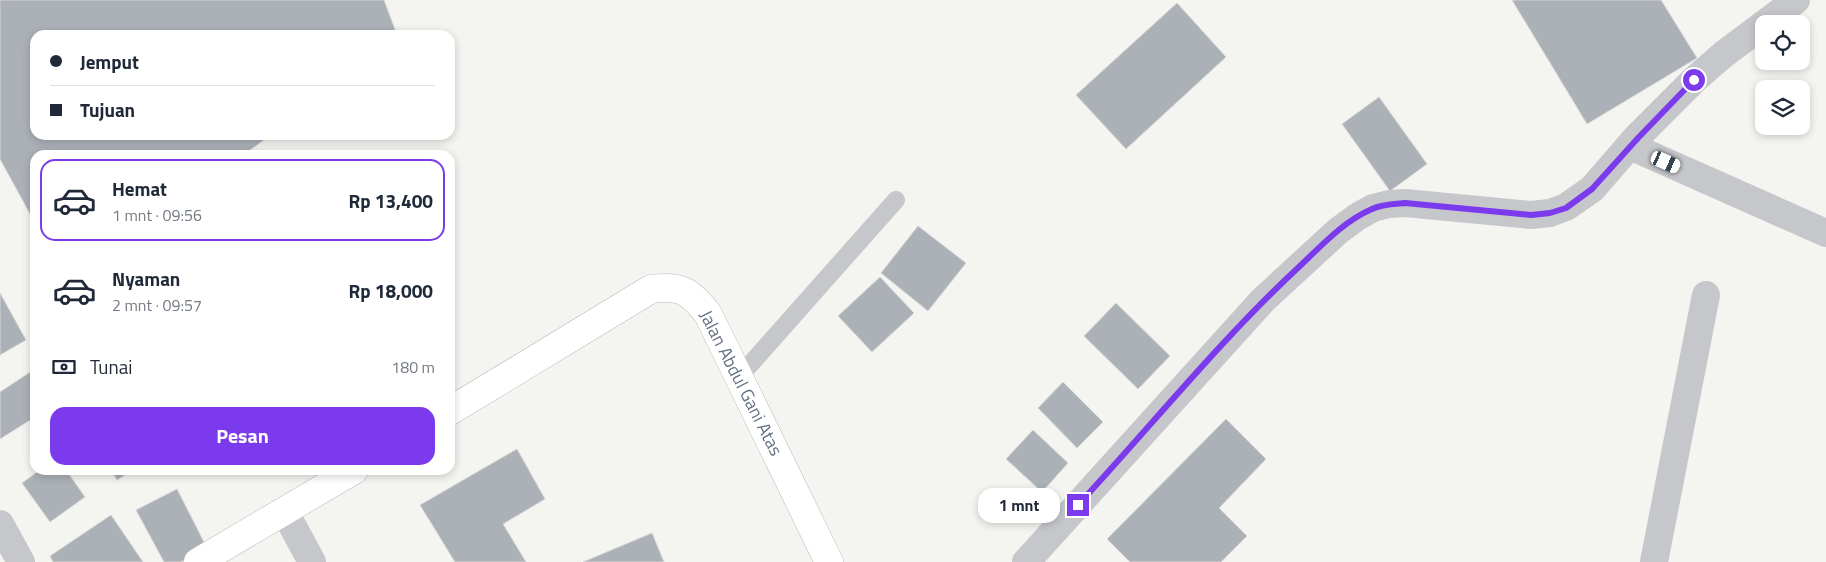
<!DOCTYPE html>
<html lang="id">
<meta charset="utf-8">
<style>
:root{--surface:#fff;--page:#f2f2f3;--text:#1f2937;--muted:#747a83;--line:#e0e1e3;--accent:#7c3aed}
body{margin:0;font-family:"Titillium Web",sans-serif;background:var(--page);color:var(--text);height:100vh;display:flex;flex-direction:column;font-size:19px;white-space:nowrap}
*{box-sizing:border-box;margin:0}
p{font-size:16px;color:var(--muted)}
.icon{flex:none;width:28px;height:28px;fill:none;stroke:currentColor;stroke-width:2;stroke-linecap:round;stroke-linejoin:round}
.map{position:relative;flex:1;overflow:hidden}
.sheet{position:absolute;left:30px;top:150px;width:425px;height:325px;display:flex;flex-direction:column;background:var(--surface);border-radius:15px;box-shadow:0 2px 8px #0003}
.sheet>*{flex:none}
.top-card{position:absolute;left:30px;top:30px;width:425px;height:110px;border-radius:15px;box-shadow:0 2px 8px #0003;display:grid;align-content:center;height:110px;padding:0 20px;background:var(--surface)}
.buttons{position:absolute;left:1755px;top:15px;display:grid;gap:10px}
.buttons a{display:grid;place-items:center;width:55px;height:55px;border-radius:10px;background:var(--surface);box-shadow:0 2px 8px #0003;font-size:25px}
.end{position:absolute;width:22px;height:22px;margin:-11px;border:6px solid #7c3aed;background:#fff;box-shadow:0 0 0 2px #fff}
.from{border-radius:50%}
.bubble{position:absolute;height:35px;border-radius:15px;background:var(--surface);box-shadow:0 2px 8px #0003;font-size:16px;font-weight:700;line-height:35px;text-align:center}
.car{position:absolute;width:15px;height:30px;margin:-15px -8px;border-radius:6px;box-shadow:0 0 4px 1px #0007;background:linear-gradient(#fff 24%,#345 0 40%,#fff 0 76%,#345 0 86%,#fff 0)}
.top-card b{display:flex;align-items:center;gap:18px;height:48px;font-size:19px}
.top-card b+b{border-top:1px solid var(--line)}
.top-card i{width:12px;height:12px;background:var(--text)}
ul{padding:9px 0 0;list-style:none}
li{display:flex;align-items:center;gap:15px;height:82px;margin:0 10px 8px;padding:0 10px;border:2px solid transparent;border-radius:15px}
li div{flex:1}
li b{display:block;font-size:19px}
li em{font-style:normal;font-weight:700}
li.active{border-color:var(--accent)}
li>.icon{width:45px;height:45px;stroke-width:1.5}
.pay{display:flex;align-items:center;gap:12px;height:55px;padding:0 20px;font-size:19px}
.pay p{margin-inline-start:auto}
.cta{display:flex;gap:10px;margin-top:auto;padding:10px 20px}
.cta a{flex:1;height:58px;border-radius:15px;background:var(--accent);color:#fff;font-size:20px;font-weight:700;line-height:58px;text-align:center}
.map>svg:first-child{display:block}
</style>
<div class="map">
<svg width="1826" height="562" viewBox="0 0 1826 562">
<rect width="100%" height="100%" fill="#f4f5f1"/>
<g fill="#abb1b7" stroke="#d6d6d4">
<path d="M 0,0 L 384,0 L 397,35 L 35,35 L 35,135 L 271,135 L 243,155 L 35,155 L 35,223 L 0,159 Z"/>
<path d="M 1512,0 L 1661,0 L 1697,58 L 1587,124 Z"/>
<path d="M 1177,3 L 1226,57 L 1126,149 L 1076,95 Z"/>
<path d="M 1379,97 L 1427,164 L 1390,191 L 1342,124 Z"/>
<path d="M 918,226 L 966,263 L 928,311 L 881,273 Z"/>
<path d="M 880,277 L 914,313 L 872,352 L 838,316 Z"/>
<path d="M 0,293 L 26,340 L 0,355 Z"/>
<path d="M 1116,303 L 1170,356 L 1138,389 L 1084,336 Z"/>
<path d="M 35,369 L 35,417 L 0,439 L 0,392 Z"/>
<path d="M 1063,382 L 1103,422 L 1077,448 L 1038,408 Z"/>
<path d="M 1226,419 L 1266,459 L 1219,508 L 1247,536 L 1221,562 L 1130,562 L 1107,539 Z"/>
<path d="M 1033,430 L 1068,463 L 1042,492 L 1006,459 Z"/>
<path d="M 517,449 L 545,499 L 503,524 L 526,562 L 455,562 L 420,505 Z"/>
<path d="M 40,470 L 66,470 L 85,497 L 50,522 L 22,483 Z"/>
<path d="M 111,470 L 133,470 L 117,480 Z"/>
<path d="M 177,489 L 207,548 L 181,562 L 164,562 L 136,510 Z"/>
<path d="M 111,515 L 143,562 L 53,562 L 50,556 Z"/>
<path d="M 652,533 L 664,562 L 583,562 Z"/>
</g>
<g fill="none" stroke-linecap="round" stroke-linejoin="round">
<defs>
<g id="secondary">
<path d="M 450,411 L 651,289 C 681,285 690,291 708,314 L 829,562"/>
<path d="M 198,562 L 354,470"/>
</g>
</defs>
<use href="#secondary" stroke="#b7babf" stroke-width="29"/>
<path stroke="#c5c7cb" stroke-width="18" d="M 739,377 L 896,200"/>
<g stroke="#c5c7cb" stroke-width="28">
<path d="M 1630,146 L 1826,233"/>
<path d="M 285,512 L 312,562"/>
<path d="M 0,524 L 21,562"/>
<path d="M 1026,562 L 1263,300 L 1338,231 L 1357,217 L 1373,208 L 1389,204 L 1405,203 L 1531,215 L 1550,213 L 1566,207 L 1592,189 L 1637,137 L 1694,80 L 1724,54 L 1796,0"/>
<path d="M 1654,562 L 1706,295"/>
</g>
<use href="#secondary" stroke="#fff" stroke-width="28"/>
</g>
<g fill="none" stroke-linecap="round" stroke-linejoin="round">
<path stroke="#7c3aed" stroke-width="6" d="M 1078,505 C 1152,425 1221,339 1301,265 C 1322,245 1344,221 1372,209 C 1382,204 1394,204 1405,203 L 1531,215 L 1550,213 L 1566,208 L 1592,189 L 1638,138 L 1694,80"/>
</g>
<g text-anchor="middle" stroke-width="5" stroke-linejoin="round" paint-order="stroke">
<g font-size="18" fill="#647182" stroke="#fff">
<text transform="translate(741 383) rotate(63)" y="6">Jalan Abdul Gani Atas</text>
</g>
</g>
</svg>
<div class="buttons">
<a><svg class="icon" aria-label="locate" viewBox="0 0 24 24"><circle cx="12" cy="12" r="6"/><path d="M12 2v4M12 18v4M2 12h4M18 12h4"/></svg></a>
<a><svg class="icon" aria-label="layers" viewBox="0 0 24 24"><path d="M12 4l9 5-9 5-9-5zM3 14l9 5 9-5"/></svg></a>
</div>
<i class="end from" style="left:1694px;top:80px"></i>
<i class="end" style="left:1078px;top:505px"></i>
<div class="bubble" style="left:978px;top:488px;width:82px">1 mnt</div>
<i class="car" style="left:1666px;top:162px;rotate:114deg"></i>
<div class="top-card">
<b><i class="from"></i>Jemput</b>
<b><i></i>Tujuan</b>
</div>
<section class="sheet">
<ul>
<li class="active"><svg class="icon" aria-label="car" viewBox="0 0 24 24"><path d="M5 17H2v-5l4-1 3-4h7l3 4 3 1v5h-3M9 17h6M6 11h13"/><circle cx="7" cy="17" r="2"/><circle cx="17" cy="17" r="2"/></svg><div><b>Hemat</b><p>1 mnt · 09:56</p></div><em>Rp 13,400</em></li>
<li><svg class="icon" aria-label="car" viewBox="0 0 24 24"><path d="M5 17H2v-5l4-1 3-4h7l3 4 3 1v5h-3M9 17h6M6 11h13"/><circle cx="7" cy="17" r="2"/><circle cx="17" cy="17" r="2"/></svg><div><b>Nyaman</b><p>2 mnt · 09:57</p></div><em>Rp 18,000</em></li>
</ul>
<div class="pay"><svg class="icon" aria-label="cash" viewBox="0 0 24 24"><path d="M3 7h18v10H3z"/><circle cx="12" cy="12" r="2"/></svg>Tunai<p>180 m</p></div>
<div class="cta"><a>Pesan</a></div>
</section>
</div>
